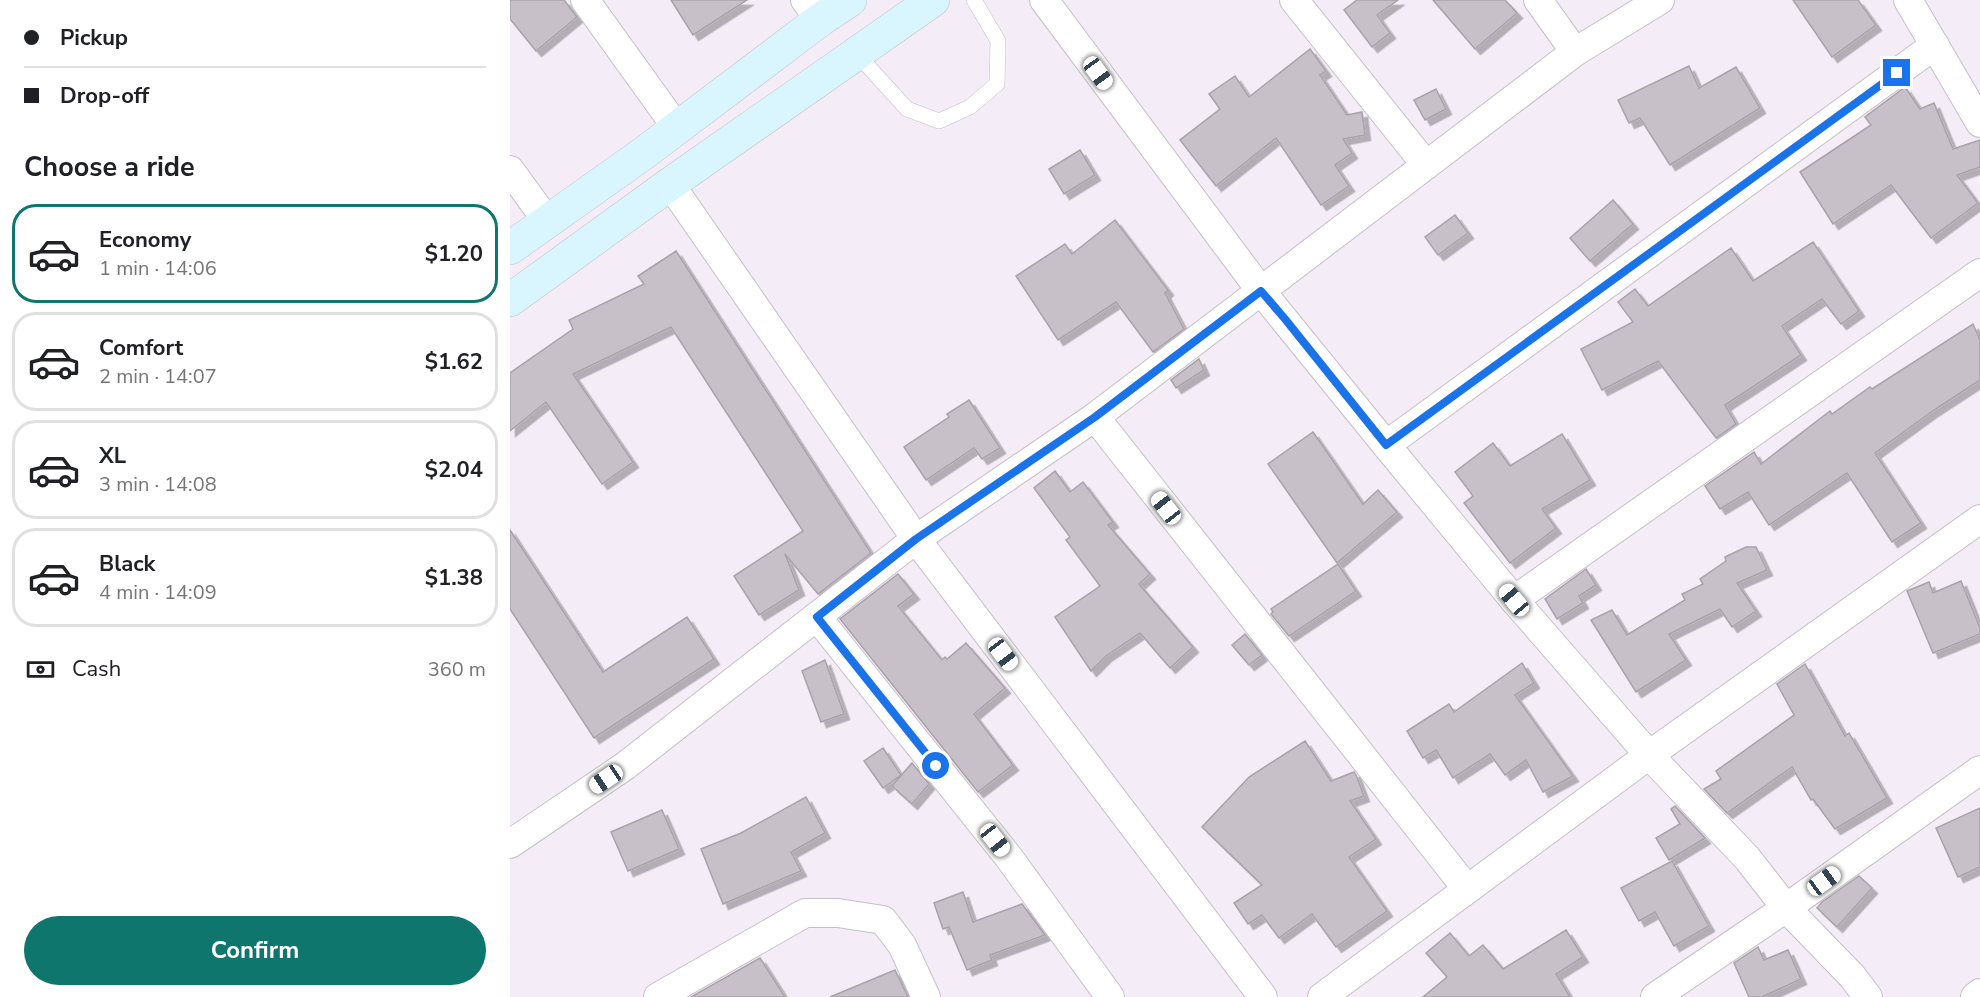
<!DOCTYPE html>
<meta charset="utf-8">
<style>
:root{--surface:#fff;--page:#f6f6f6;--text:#202124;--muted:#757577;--line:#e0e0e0;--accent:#0f766e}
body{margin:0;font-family:"Nunito Sans",sans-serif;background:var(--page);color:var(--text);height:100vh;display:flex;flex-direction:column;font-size:22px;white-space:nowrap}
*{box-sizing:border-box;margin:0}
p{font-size:20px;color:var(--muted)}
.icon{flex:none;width:33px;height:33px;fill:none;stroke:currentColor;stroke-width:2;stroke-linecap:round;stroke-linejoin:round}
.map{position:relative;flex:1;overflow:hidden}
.details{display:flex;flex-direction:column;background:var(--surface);width:510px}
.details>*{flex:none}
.banner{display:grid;align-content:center;height:132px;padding:0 24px;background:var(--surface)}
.end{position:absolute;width:27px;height:27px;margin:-14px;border:8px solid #1a73e8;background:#fff;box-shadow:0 0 0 3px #fff}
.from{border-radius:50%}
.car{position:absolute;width:18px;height:36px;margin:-18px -9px;border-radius:8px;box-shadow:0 0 4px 2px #0007;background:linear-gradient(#fff 24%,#345 0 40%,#fff 0 76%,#345 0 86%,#fff 0)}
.banner b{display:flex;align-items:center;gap:21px;height:57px;font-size:22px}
.banner b+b{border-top:2px solid var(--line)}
.banner i{width:15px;height:15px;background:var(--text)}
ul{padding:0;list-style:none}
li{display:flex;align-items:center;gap:18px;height:99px;margin:0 12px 9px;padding:0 12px;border:3px solid var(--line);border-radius:24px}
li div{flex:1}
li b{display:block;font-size:22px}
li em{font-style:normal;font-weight:700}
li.current{border-color:var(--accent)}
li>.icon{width:54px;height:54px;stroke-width:1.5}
h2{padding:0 24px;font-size:27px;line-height:72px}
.pay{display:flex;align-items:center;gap:15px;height:66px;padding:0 24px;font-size:22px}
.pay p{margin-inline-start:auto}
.button{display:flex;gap:12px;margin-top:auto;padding:12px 24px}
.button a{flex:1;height:69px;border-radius:36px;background:var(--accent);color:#fff;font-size:24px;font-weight:700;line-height:69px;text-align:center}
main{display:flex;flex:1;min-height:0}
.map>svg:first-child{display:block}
</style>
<main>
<section class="details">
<div class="banner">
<b><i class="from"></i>Pickup</b>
<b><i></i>Drop-off</b>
</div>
<h2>Choose a ride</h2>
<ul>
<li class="current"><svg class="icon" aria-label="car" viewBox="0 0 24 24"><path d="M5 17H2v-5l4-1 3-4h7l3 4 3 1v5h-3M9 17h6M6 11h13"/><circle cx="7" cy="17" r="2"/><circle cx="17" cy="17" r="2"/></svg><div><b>Economy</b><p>1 min · 14:06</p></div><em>$1.20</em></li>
<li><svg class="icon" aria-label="car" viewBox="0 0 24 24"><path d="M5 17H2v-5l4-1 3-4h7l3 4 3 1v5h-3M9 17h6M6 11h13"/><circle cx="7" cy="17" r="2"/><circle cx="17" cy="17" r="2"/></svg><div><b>Comfort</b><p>2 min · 14:07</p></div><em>$1.62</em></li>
<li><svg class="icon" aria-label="car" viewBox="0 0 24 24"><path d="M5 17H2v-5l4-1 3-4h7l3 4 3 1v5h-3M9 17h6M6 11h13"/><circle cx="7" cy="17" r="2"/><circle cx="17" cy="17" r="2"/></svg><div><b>XL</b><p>3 min · 14:08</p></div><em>$2.04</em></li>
<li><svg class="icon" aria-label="car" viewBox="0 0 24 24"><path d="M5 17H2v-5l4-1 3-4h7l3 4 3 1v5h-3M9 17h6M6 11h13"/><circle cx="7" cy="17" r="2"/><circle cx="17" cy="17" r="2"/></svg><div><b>Black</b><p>4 min · 14:09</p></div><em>$1.38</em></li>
</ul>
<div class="pay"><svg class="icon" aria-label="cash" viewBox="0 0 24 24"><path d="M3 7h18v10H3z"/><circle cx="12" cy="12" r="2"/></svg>Cash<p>360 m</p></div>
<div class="button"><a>Confirm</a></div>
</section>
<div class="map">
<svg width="1470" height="997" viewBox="0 0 1470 997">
<defs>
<filter id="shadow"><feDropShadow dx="5.5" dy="5.5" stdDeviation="0" flood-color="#0004"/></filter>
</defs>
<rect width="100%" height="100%" fill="#f4ecf6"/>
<g fill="#c7c0c9" stroke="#a9a2ab" stroke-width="1.5" filter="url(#shadow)">
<path d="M 0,0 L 54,0 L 67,17 L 26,51 L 0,19 Z"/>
<path d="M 161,0 L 237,0 L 183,35 Z"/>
<path d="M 847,0 L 888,0 L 867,15 L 880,33 L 862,47 L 834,10 Z"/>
<path d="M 923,0 L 995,0 L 1007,13 L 965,49 Z"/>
<path d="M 1283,0 L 1348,0 L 1366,25 L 1322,57 Z"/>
<path d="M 800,49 L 816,71 L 810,75 L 837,115 L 852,112 L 855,135 L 833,139 L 842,153 L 825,165 L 839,186 L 811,205 L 766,138 L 706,186 L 670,140 L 710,109 L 699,94 L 725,76 L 739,97 Z"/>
<path d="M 1179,66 L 1189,88 L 1226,67 L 1250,108 L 1160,165 L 1130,118 L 1119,123 L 1108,100 Z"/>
<path d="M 1395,87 L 1410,109 L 1424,103 L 1443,149 L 1470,140 L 1470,167 L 1447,175 L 1468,203 L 1421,238 L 1381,185 L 1323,224 L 1290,172 L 1361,125 L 1355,117 Z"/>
<path d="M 926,89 L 936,109 L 915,120 L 904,100 Z"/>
<path d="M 570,150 L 585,175 L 554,194 L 539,169 Z"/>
<path d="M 1103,200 L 1123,224 L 1080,261 L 1060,238 Z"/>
<path d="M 945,215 L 958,233 L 928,255 L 915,237 Z"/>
<path d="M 605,220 L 658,290 L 655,293 L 674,329 L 643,352 L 606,302 L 548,340 L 506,276 L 555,244 L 562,254 Z"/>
<path d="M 1303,242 L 1349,311 L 1331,324 L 1312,299 L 1272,326 L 1291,355 L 1215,405 L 1226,424 L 1206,438 L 1148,361 L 1092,390 L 1071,349 L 1123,322 L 1108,302 L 1125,289 L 1138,306 L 1221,248 L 1243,281 Z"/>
<path d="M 166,251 L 361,553 L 308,594 L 275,554 L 289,590 L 249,615 L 224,576 L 293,531 L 161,327 L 63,374 L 123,462 L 92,484 L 36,402 L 0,431 L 0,373 L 63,329 L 59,320 L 134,284 L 128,276 Z"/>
<path d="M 1463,324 L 1470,340 L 1470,380 L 1424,410 L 1365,453 L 1411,523 L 1382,542 L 1337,473 L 1259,525 L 1238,492 L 1210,509 L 1195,486 L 1244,452 L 1251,464 L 1320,411 L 1322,414 L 1360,387 L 1362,389 Z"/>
<path d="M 689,359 L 694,370 L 666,388 L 661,380 Z"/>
<path d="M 459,400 L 490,448 L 472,459 L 464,448 L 416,480 L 394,447 L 439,417 L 437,414 Z"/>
<path d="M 803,432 L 853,504 L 868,490 L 887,512 L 827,563 L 758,464 Z"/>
<path d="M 1052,434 L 1080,480 L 1032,509 L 1046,528 L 1000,563 L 954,503 L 963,496 L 945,472 L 983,443 L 1000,466 Z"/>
<path d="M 545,471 L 560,492 L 573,482 L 603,522 L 598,525 L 640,574 L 629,584 L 683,647 L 660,668 L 630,633 L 596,656 L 581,671 L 545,617 L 590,586 L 556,540 L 560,537 L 524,488 Z"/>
<path d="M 0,530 L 93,672 L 177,617 L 204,659 L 84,738 L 0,609 Z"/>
<path d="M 1236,547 L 1246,547 L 1257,570 L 1227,583 L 1246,611 L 1222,627 L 1210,609 L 1159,634 L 1176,660 L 1126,692 L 1081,620 L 1102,610 L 1117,635 L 1175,600 L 1172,594 L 1193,584 L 1190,579 L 1216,561 L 1215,557 Z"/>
<path d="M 828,564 L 846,591 L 779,636 L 761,614 L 763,612 L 761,609 Z"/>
<path d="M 1076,569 L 1086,585 L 1069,596 L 1073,603 L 1047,619 L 1035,599 Z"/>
<path d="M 388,574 L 404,594 L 388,606 L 432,660 L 435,657 L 437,659 L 456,643 L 495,688 L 464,714 L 503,765 L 468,792 L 330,619 Z"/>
<path d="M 1451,581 L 1470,628 L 1470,634 L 1423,653 L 1397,591 L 1419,582 L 1423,593 Z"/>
<path d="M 735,634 L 752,655 L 739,665 L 722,645 Z"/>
<path d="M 315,660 L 334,714 L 311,722 L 292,671 Z"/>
<path d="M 1012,663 L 1024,683 L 1005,695 L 1063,776 L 1033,792 L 1016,760 L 995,775 L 980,754 L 943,778 L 926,750 L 913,758 L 897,731 L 939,704 L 944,712 Z"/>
<path d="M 1295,664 L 1335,736 L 1339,733 L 1377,798 L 1325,829 L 1303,799 L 1301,800 L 1282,767 L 1217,813 L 1194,789 L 1211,779 L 1206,771 L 1284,715 L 1267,684 Z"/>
<path d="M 795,741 L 821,781 L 844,772 L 846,775 L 854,796 L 840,801 L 866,839 L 839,857 L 877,911 L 826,947 L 802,914 L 769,938 L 752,915 L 738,924 L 724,903 L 752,885 L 692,827 L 739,777 Z"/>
<path d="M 373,748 L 391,775 L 373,788 L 354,761 Z"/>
<path d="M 402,763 L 419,784 L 402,804 L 382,786 Z"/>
<path d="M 296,797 L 315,833 L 281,852 L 291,871 L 213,904 L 191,849 L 231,833 Z"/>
<path d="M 1165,806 L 1195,838 L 1159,860 L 1146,838 L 1170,824 L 1161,809 Z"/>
<path d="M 1470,808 L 1470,867 L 1448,877 L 1426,828 Z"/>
<path d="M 152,810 L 169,849 L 118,871 L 101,832 Z"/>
<path d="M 1162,861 L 1199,926 L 1164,946 L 1145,912 L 1129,921 L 1111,888 Z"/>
<path d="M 1349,876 L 1362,888 L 1327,927 L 1307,908 L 1312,902 Z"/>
<path d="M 453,892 L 463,922 L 512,904 L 535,935 L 480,955 L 482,960 L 457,970 L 439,927 L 433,929 L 424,903 Z"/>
<path d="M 1056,930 L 1073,957 L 1046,974 L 1060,997 L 913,997 L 937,977 L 916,953 L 940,933 L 959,956 L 973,945 L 993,969 Z"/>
<path d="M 1248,947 L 1254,960 L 1278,950 L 1291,979 L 1252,997 L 1239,997 L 1224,963 Z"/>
<path d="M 250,958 L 275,997 L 181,997 Z"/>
<path d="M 385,970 L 398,997 L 320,997 Z"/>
</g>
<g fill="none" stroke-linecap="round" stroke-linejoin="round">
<defs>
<path id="service" d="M 346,53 L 397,109 L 429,121 L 460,107 L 487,84 L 488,41 L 464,0"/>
<g id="minor">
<path d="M 75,0 L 167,128"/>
<path d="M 295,0 L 310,20"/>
<path d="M 534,0 L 751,291 L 876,445 L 1004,600 L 1139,755 L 1237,858 L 1276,908 L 1342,976 L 1358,997"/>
<path d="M 784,0 L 916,165"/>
<path d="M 1028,0 L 1065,52"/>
<path d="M 1398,0 L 1470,123"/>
<path d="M 0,170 L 37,221"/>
<path d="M 160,184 L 406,539 L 753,997"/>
<path d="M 585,417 L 957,889"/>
<path d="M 876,445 L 1425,45"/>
<path d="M 1004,600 L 1470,273"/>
<path d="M 307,617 L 500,859 L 600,997"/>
<path d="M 0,844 L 115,766 L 406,539 L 585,417 L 1065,52 L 1150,0"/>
<path d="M 148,997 L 295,913 L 328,913 L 373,920 L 392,945 L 416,997"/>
<path d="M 812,997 L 1139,755 L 1470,519"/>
<path d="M 1145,997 L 1276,908 L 1470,770"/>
<path d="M 1465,997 L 1470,993"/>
</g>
<g id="secondary">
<path d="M 0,248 L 134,153 L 310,20 L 340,0"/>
<path d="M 0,300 L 160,184 L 423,0"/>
</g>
</defs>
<use href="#service" stroke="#c6bfc8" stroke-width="16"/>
<use href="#minor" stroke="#c6bfc8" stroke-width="30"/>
<use href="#secondary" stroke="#c6bfc8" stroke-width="34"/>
<use href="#service" stroke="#fff" stroke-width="15"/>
<use href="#minor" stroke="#fff" stroke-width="28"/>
<use href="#secondary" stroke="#d9f6fe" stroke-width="33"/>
</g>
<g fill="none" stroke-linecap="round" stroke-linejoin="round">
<path stroke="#1a73e8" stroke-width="8" d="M 426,766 L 307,617 L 406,539 L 585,417 L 751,291 L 775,319 L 876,445 L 1387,73"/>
</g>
</svg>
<i class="end from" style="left:426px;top:766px"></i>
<i class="end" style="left:1387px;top:73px"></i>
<i class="car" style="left:588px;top:73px;rotate:144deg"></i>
<i class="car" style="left:656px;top:508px;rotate:322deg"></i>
<i class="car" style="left:1004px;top:600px;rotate:320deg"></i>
<i class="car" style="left:493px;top:654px;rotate:143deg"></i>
<i class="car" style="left:96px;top:779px;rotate:236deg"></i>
<i class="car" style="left:485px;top:840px;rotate:142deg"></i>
<i class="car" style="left:1314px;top:881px;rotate:54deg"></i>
</div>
</main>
